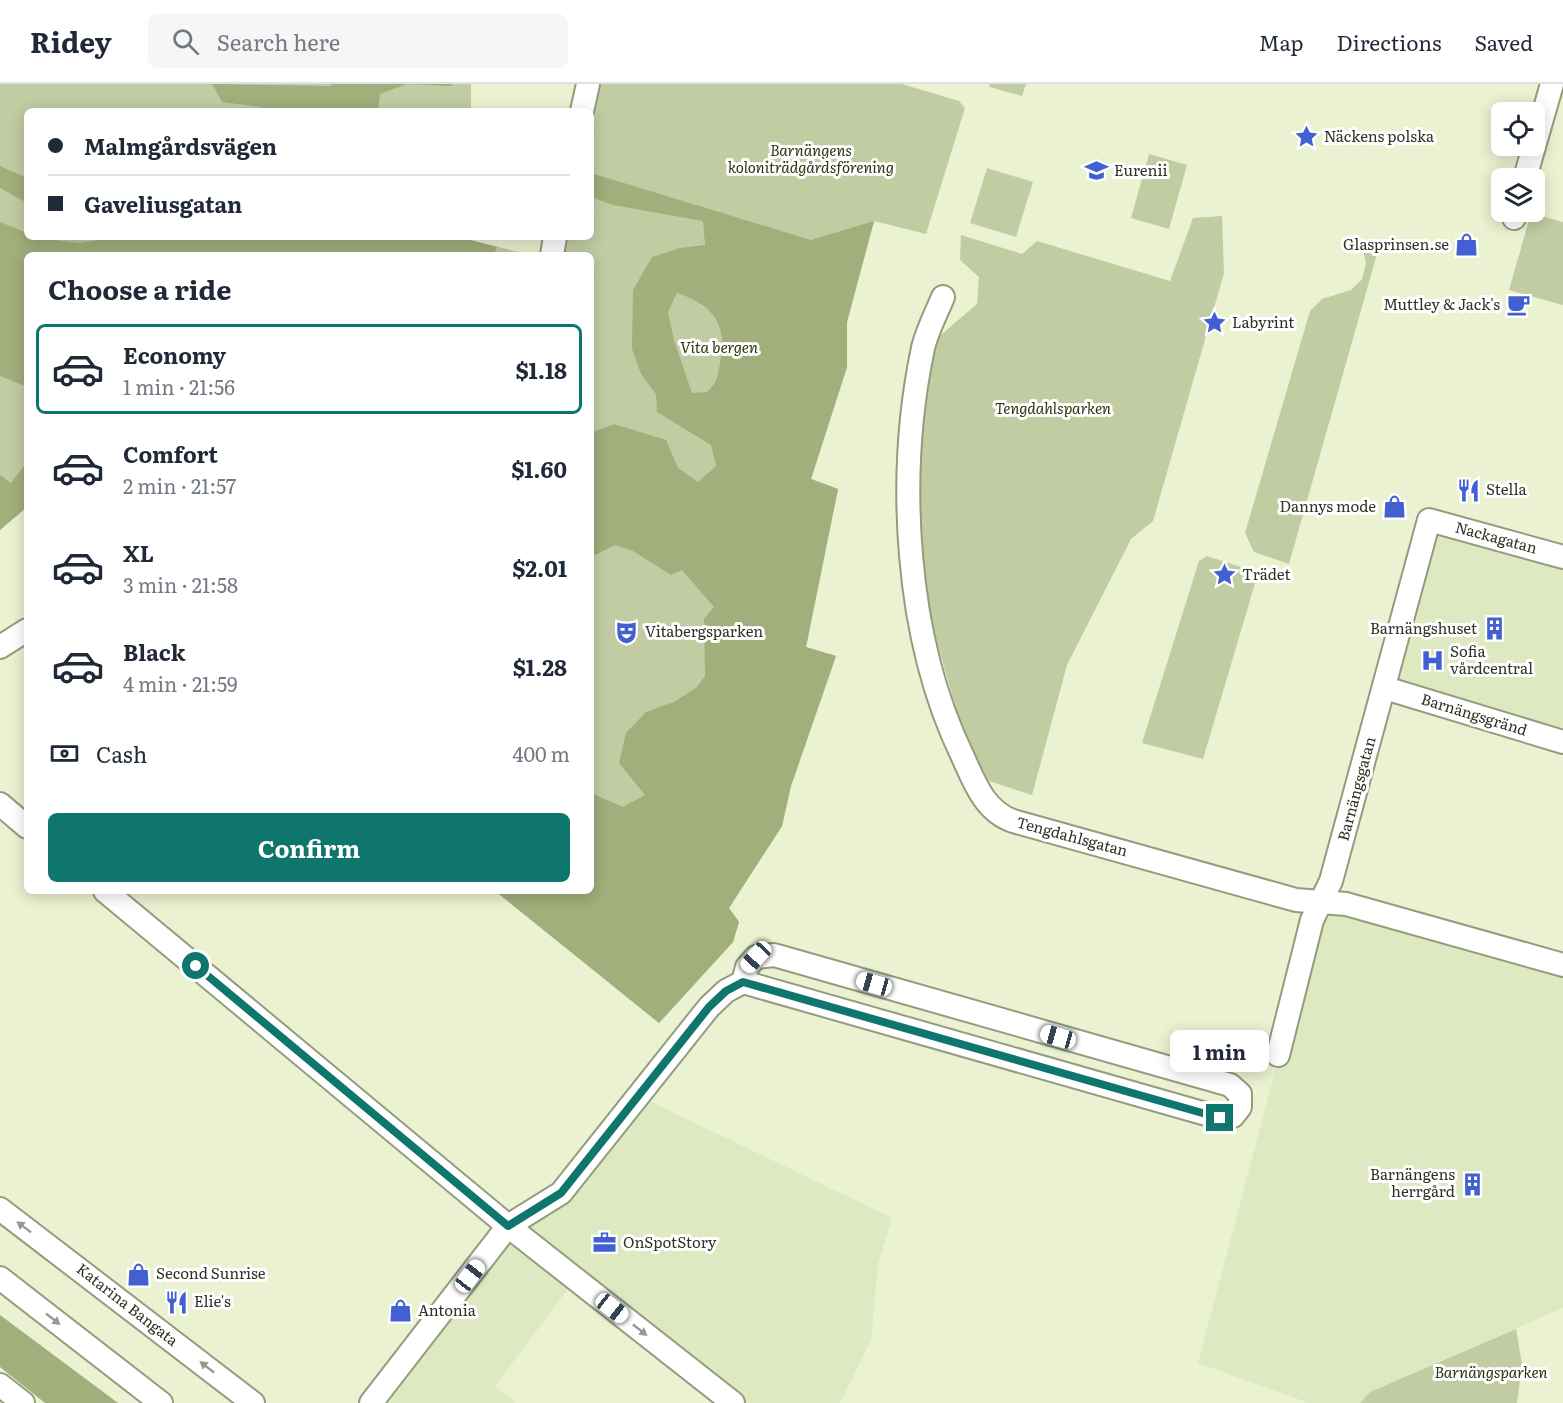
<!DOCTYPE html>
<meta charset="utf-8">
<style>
:root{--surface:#fff;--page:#f6f6f7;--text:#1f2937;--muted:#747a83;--line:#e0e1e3;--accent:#0f766e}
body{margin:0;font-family:Literata,serif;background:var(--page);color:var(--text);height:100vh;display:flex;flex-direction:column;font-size:22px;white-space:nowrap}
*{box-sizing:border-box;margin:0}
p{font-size:20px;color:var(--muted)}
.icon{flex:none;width:33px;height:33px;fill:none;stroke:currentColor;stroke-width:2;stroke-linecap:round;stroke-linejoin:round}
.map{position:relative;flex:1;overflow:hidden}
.details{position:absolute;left:24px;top:168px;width:570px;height:642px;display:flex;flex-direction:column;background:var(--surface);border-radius:9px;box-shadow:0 3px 15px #0003}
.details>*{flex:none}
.guide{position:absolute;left:24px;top:24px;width:570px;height:132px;border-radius:9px;box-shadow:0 3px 15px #0003;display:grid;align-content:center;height:132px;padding:0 24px;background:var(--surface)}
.fabs{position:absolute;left:1491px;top:18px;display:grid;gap:12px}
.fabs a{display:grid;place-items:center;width:54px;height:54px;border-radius:9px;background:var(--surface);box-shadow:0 3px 15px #0003;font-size:30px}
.end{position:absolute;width:27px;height:27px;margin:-14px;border:8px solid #0f766e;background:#fff;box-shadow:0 0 0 3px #fff}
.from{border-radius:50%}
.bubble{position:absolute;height:42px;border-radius:9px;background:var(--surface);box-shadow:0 3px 15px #0003;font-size:20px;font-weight:700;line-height:42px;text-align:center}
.car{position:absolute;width:18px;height:36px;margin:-18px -9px;border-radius:8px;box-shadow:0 0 4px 2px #0007;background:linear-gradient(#fff 24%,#345 0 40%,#fff 0 76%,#345 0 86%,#fff 0)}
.guide b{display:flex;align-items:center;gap:21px;height:57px;font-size:22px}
.guide b+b{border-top:2px solid var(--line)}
.guide i{width:15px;height:15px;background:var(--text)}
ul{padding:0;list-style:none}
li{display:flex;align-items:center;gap:18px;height:90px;margin:0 12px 9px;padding:0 12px;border:3px solid transparent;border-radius:9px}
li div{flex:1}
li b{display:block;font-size:22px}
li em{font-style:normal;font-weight:700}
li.on{border-color:var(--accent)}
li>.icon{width:54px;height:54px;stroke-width:1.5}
h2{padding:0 24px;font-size:27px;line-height:72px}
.pay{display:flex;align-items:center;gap:15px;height:66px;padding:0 24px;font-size:22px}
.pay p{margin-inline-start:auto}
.action{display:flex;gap:12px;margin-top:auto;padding:12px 24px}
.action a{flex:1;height:69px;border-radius:9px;background:var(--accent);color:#fff;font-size:24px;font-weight:700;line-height:69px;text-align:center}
header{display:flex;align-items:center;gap:36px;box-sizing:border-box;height:84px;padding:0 30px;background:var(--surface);border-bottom:2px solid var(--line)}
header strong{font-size:28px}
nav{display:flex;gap:33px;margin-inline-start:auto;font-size:21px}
.search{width:420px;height:54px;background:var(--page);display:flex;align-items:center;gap:15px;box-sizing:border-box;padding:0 21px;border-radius:9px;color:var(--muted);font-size:22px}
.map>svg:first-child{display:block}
</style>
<header>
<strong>Ridey</strong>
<div class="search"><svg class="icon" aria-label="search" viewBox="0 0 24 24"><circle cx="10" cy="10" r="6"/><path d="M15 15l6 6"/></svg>Search here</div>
<nav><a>Map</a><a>Directions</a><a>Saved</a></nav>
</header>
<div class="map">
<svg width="1563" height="1319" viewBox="0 0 1563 1319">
<rect width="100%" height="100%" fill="#eaf2d1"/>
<g fill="#dee8c1">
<path d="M 1432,440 L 1563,476 L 1563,656 L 1387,603 Z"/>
<path d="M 1321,821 L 1563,883 L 1563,1224 L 1370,1308 L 1360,1319 L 1309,1319 L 1198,1279 L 1315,836 Z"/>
<path d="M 641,1013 L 892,1134 L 878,1181 L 871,1256 L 840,1319 L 729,1319 L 573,1198 L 495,1302 L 516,1319 L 370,1319 L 504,1142 L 566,1110 Z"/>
</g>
<g fill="#c1cca2">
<path d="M 0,0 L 471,0 L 471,27 L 27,27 L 27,153 L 459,153 L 529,171 L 27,171 L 27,423 L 0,446 Z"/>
<path d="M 600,0 L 902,0 L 959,17 L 965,24 L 926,150 L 874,137 L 847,238 L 847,283 L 811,395 L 838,405 L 806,563 L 836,572 L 791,702 L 782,742 L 729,824 L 739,838 L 733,858 L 659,939 L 496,807 L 591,807 L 591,171 L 561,171 L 565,153 L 591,153 L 591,38 Z"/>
<path d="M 989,0 L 1026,0 L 1022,12 L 990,3 Z"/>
<path d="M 1149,70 L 1187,81 L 1169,145 L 1131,134 Z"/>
<path d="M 987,84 L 1033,98 L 1016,153 L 970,139 Z"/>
<path d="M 1531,129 L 1563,138 L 1563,221 L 1509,206 Z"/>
<path d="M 1222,132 L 1224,189 L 1153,437 L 1131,455 L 1067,581 L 1032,711 L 989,697 L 963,649 L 926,520 L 919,444 L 920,347 L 936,255 L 977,220 L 979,193 L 960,176 L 961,151 L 1022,170 L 1037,157 L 1170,197 L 1193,134 Z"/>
<path d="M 1361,159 L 1379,163 L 1289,480 L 1254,468 L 1245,449 L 1310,227 L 1322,215 L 1351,206 L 1362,195 L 1366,179 Z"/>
<path d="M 1207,472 L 1250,486 L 1256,496 L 1203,675 L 1142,659 L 1199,477 Z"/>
<path d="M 1516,1245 L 1522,1280 L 1517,1319 L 1360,1319 L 1370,1308 Z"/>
</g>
<g fill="#a2ae7b" fill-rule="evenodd">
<path d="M 212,0 L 330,2 L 332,0 L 452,0 L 451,2 L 407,0 L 380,10 L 378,27 L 261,27 L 260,23 L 222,18 Z"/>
<path d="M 0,82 L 27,94 L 27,119 L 0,104 Z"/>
<path d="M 591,89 L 811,156 L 874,137 L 847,238 L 847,283 L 811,395 L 838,405 L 806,563 L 836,572 L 791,702 L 782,742 L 729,824 L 739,838 L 733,858 L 659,939 L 495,807 L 591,807 L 591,709 L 623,723 L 645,711 L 619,679 L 626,649 L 646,628 L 674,618 L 697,603 L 705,592 L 704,535 L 714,523 L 682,486 L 671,491 L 633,467 L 615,461 L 591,473 L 591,349 L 614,340 L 666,356 L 678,384 L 698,398 L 716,382 L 711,361 L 657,328 L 656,310 L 641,290 L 632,265 L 633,206 L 652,173 L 680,164 L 705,161 L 703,137 L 613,121 L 591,113 ZM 677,209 C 714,221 728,241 720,279 C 718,292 717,299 707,308 L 692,309 L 674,256 L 668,228 Z"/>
<path d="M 0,138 L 27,149 L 27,153 L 79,159 L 122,153 L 459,153 L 497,163 L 493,171 L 27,171 L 27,303 L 0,292 Z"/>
<path d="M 27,378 L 27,423 L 0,446 L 0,391 L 11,399 Z"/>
<path d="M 0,1231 L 118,1319 L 45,1319 L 0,1283 Z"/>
</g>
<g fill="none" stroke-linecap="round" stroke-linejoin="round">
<defs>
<g id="minor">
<path d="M 582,27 L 588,0"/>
<path d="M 1525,94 L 1552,0"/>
<path d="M 1514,134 L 1516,128"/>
<path d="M 552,171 L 555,153"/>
<path d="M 943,213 C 936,230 927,247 923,264 C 896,392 905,553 962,671 C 974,697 984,727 1013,737 L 1296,816 L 1346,820 L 1563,881"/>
<path d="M 0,563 L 27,546"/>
<path d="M 1385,604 L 1563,658"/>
<path d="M 0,720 L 27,743"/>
<path d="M 105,807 L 508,1142 L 733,1319"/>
<path d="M 774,871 L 1230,1001 L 1240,1010 L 1240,1023 L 1233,1032 L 1220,1034 L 743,898 L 747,883 L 756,873 Z"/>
<path d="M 1278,971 L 1312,836 L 1331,797 L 1429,436 L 1563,473"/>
<path d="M 0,1125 L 253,1319"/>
<path d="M 0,1194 L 161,1319"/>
<path d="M 0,1301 L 23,1319"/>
<path d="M 371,1319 L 508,1142 L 561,1109 L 709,923 L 726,907 L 743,898"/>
</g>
</defs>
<use href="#minor" stroke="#949c7e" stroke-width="26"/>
<use href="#minor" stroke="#fff" stroke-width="22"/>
</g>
<defs><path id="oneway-solid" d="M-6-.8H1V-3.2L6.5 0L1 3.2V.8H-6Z" transform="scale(1.5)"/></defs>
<g fill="#979892">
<use href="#oneway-solid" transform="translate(24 1143) rotate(-143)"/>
<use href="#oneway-solid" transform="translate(53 1235) rotate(38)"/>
<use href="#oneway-solid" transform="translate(640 1246) rotate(38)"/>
<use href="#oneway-solid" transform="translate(207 1283) rotate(-142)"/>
</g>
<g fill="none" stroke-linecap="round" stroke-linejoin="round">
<path stroke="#0f766e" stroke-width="8" d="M 196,882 L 508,1142 L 561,1109 L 709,923 L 726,907 L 743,898 L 1220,1034"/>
</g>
<defs>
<symbol id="sight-bare" viewBox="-9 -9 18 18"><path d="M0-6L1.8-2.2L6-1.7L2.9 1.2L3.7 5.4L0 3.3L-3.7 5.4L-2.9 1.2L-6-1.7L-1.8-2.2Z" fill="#4360d3" stroke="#fff" stroke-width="2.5" paint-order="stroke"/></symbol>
<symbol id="school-bare" viewBox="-9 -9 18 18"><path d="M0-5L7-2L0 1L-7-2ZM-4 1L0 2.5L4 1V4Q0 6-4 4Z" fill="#4360d3" stroke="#fff" stroke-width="2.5" paint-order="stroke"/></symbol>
<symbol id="shop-bare" viewBox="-9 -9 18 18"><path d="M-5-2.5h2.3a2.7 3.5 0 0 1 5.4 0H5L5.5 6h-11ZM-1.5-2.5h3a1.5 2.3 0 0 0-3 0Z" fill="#4360d3" stroke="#fff" stroke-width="2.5" paint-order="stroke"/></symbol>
<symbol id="cafe-bare" viewBox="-9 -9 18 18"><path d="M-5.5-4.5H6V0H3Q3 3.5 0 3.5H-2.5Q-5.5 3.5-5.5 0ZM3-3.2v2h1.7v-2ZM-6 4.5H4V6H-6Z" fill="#4360d3" stroke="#fff" stroke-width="2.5" paint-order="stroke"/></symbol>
<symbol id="restaurant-bare" viewBox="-9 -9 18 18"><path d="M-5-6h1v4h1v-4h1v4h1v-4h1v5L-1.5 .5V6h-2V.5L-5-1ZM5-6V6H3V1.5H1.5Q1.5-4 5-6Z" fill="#4360d3" stroke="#fff" stroke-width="2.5" paint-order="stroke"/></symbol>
<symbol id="building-bare" viewBox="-9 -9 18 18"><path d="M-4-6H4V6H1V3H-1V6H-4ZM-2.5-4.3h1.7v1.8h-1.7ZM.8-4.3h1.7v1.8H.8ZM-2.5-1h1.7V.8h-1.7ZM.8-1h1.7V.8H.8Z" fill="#4360d3" stroke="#fff" stroke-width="2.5" paint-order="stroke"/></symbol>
<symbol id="theatre-bare" viewBox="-9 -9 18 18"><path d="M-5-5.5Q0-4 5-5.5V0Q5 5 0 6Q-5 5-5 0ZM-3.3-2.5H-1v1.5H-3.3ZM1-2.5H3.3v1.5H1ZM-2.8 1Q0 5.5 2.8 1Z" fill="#4360d3" stroke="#fff" stroke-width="2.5" paint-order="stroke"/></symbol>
<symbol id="hospital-bare" viewBox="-9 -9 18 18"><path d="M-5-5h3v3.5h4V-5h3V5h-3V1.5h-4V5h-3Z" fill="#4360d3" stroke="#fff" stroke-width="2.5" paint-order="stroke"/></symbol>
<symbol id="office-bare" viewBox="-9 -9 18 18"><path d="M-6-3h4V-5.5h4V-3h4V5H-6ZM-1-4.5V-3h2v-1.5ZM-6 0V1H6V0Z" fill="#4360d3" stroke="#fff" stroke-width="2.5" paint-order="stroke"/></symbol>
</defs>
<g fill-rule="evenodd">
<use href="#sight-bare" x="1290" y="36" width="33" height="33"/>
<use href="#school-bare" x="1080" y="70" width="33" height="33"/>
<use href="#shop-bare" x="1450" y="144" width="33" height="33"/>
<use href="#cafe-bare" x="1502" y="204" width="33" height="33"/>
<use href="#sight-bare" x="1198" y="222" width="33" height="33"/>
<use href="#restaurant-bare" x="1452" y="390" width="33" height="33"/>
<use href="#shop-bare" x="1378" y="406" width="33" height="33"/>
<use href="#sight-bare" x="1208" y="474" width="33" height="33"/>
<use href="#building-bare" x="1478" y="528" width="33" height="33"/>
<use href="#theatre-bare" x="610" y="532" width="33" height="33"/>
<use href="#hospital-bare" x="1416" y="560" width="33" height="33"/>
<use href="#building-bare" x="1456" y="1084" width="33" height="33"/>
<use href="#office-bare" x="588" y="1142" width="33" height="33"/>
<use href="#shop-bare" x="122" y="1174" width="33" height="33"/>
<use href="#restaurant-bare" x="160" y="1202" width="33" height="33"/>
<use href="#shop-bare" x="384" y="1210" width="33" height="33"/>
</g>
<g text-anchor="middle" stroke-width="6" stroke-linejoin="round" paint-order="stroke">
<g font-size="15" fill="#2f3225" stroke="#fff" text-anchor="start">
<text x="1324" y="58">Näckens polska</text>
<text x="1114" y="92">Eurenii</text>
<text x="1449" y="166" text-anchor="end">Glasprinsen.se</text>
<text x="1500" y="226" text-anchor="end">Muttley &amp; Jack's</text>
<text x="1232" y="244">Labyrint</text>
<text x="1486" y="411">Stella</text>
<text x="1376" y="428" text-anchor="end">Dannys mode</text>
<text x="1242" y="496">Trädet</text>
<text x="1477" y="550" text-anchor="end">Barnängshuset</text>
<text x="645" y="553">Vitabergsparken</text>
<text x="1450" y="573">Sofia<tspan x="1450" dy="17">vårdcentral</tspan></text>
<text x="1455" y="1096" text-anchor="end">Barnängens<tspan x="1455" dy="17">herrgård</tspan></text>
<text x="623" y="1164">OnSpotStory</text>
<text x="156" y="1195">Second Sunrise</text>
<text x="194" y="1223">Elie's</text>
<text x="418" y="1232">Antonia</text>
</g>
<g font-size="15" font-style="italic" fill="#2d340d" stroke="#fff">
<text x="811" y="72">Barnängens<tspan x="811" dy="17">koloniträdgårdsförening</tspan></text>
<text x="719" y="269">Vita bergen</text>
<text x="1053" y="330">Tengdahlsparken</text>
<text x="1491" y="1294">Barnängsparken</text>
</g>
<g font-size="15" fill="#2f3225" stroke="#fff">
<text transform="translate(1496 454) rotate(15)" y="5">Nackagatan</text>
<text transform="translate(1474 631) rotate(17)" y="5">Barnängsgränd</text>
<text transform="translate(1357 705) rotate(-75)" y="5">Barnängsgatan</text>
<text transform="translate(1072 753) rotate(15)" y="5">Tengdahlsgatan</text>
<text transform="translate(127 1221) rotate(38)" y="5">Katarina Bangata</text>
</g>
</g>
</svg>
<div class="fabs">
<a><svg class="icon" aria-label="locate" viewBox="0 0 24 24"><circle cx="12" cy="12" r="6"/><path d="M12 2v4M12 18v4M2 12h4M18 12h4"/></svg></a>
<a><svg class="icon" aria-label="layers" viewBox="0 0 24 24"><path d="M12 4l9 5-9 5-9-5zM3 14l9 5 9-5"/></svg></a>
</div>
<i class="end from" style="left:196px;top:882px"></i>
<i class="end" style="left:1220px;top:1034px"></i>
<div class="bubble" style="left:1170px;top:946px;width:99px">1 min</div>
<i class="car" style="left:756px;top:873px;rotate:223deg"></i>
<i class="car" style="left:874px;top:900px;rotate:286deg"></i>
<i class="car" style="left:1058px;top:953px;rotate:286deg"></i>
<i class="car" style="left:470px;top:1192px;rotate:38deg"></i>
<i class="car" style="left:612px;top:1224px;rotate:128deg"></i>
<div class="guide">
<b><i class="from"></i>Malmgårdsvägen</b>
<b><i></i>Gaveliusgatan</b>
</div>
<section class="details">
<h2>Choose a ride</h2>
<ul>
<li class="on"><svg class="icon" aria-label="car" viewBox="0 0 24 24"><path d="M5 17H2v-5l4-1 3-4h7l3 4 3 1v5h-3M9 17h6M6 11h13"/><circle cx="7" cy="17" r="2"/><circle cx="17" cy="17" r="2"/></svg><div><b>Economy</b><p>1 min · 21:56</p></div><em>$1.18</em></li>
<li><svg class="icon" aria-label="car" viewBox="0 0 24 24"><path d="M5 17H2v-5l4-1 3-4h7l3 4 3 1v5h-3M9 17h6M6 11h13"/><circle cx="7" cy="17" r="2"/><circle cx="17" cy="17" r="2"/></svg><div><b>Comfort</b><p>2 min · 21:57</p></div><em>$1.60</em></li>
<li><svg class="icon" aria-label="car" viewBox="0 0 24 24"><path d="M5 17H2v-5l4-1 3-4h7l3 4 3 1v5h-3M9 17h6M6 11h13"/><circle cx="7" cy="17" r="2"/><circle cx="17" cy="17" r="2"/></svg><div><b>XL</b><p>3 min · 21:58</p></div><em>$2.01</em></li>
<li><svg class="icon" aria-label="car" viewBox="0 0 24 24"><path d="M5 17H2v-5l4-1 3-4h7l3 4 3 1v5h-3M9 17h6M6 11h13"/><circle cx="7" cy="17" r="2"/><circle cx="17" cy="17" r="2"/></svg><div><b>Black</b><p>4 min · 21:59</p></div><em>$1.28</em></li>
</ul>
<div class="pay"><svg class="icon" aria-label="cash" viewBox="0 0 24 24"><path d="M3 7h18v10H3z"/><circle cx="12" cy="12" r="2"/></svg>Cash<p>400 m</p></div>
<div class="action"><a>Confirm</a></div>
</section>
</div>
